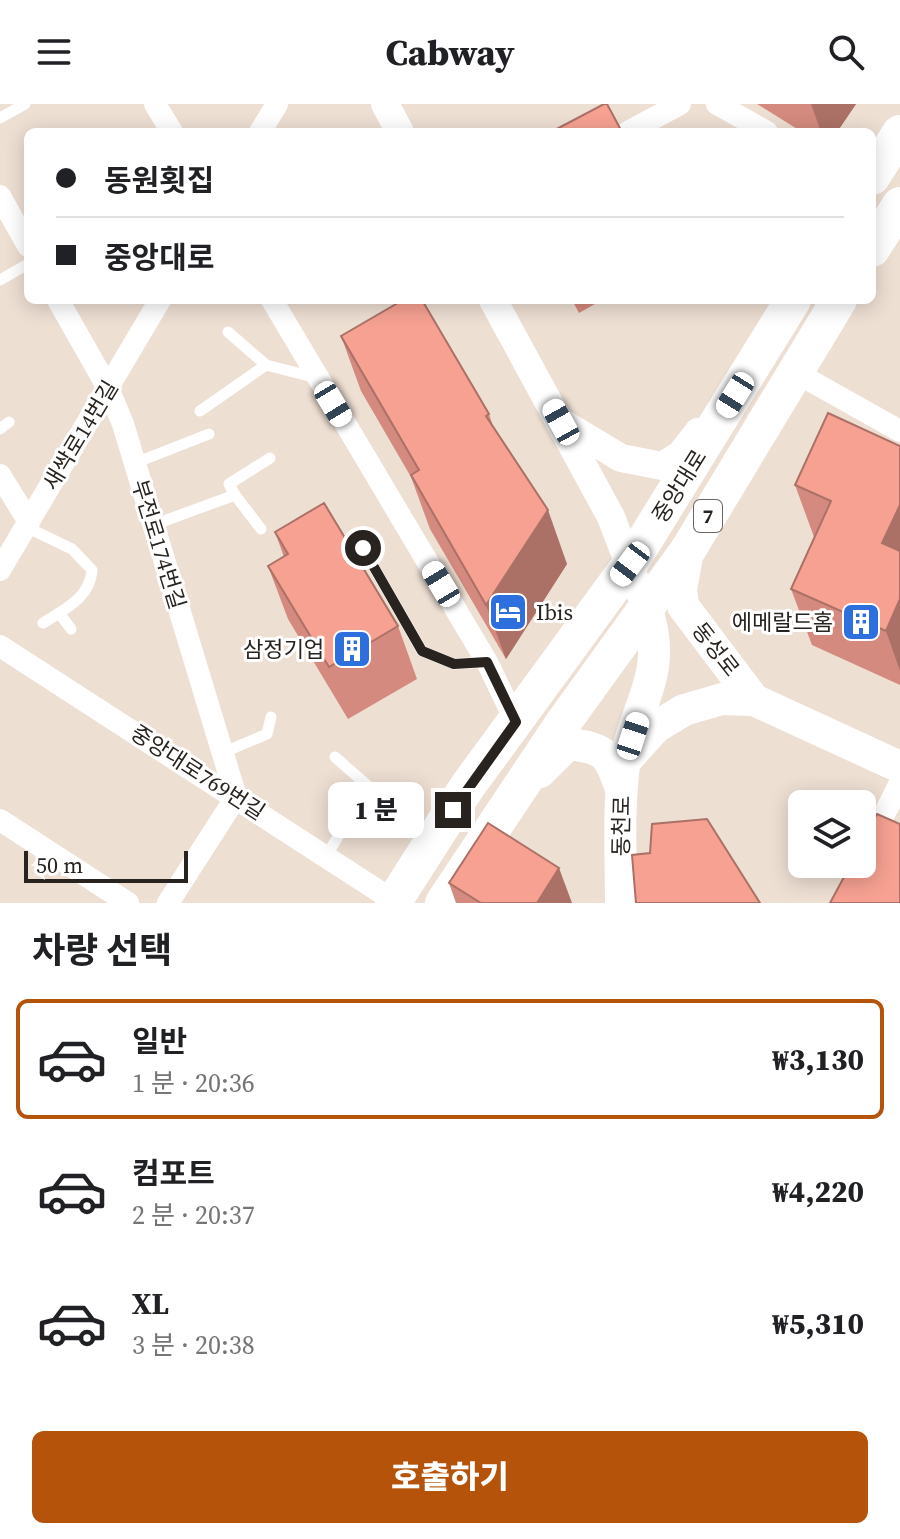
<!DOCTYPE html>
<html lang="ko">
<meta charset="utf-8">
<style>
:root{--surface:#fff;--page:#f6f6f6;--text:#202124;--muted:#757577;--line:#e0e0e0;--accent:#b45309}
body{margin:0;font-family:"Source Serif 4","Noto Sans KR",serif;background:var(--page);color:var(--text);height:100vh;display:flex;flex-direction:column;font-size:30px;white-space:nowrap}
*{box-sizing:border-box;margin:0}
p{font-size:26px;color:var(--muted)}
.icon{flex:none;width:44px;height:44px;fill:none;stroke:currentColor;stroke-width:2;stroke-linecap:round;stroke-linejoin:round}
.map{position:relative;height:799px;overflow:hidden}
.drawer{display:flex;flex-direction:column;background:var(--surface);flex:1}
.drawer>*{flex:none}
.banner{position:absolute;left:24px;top:24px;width:852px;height:176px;border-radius:12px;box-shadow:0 4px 20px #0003;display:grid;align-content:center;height:176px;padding:0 32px;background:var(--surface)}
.controls{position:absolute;left:788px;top:686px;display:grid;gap:16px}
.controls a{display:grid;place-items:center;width:88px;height:88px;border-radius:12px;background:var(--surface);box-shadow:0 4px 20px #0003;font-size:40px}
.scale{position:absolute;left:24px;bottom:20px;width:164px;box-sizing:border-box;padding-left:8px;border:4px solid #28231e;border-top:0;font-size:22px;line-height:28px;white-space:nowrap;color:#28231e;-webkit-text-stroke:6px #fff;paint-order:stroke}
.end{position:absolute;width:36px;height:36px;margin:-18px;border:10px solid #28231e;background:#fff;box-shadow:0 0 0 4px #fff}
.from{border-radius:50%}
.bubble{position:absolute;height:56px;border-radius:12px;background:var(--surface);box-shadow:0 4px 20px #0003;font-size:26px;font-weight:800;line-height:56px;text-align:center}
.car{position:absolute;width:24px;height:48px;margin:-24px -12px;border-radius:10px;box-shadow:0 0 6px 2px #0007;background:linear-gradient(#fff 24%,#345 0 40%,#fff 0 76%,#345 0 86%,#fff 0)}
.banner b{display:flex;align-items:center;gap:28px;height:76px;font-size:30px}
.banner b+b{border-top:2px solid var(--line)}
.banner i{width:20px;height:20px;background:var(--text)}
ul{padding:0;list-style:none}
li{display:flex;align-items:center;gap:24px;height:120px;margin:0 16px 12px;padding:0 16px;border:4px solid transparent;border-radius:12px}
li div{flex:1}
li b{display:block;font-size:30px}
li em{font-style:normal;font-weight:800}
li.on{border-color:var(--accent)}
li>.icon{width:72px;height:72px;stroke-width:1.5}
h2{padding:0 32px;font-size:36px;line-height:96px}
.cta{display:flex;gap:16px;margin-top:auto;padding:16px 32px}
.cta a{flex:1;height:92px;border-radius:12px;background:var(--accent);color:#fff;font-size:32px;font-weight:800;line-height:92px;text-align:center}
header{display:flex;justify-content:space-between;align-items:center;height:104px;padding:0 32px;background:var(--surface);font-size:36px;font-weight:800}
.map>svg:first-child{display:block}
</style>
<header><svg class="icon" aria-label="menu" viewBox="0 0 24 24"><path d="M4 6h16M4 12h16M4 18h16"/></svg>Cabway<svg class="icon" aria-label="search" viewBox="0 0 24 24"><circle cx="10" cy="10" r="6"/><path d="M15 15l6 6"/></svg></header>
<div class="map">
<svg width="900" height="799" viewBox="0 0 900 799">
<rect width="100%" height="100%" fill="#eedfd3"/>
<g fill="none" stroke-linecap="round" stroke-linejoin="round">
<g stroke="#fff" stroke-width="11">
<path d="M 0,14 L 25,0"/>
<path d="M 0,176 L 28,160"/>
<path d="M 228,228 L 266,261 L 317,274"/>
<path d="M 200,307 L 266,261"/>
<path d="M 0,325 L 9,318"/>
<path d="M 135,359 L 209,330"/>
<path d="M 235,391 L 261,425"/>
<path d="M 153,421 L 235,391 L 229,380 L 270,354"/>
<path d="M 26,423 L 72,445 L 92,466 C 90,494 65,505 43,519"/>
<path d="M 363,444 L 422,547 L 454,560 L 486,558"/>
<path d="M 59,509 L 71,525"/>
<path d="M 222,649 L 267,630 L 271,613"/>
<path d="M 327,751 L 368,682 L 335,653"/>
</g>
<g stroke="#fff" stroke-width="22">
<path d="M 155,0 L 172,28"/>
<path d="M 717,0 L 767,28"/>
<path d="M 260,28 L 277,0"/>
<path d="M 628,28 L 680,0"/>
<path d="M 0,92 L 28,142"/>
<path d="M 58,196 L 108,284 L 123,320 L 236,693 L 168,799"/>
<path d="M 272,196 L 487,558 L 516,618"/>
<path d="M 793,267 L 900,327"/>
<path d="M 0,371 L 29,418"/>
<path d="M 0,466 L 160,196"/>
<path d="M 0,542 L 394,797"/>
<path d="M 0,716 L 128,799"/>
<path d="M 862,754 L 900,679"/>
</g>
<g stroke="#fff" stroke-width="28">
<path d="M 385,0 L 400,28"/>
<path d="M 493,196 L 611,413 L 647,507"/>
<path d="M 561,318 L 621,354 L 662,362 L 681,350 L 698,328"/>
</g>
<g stroke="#fff" stroke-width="32">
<path d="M 688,446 L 681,486 L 683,502 L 754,596"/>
<path d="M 625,657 L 656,623 L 684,606 L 722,595 L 754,596 L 900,663"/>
<path d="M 540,668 L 568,640 C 606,644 609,650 621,685"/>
<path d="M 621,799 C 621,754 618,707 624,662 C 634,602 669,571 647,507"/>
</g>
<g stroke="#fff" stroke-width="36">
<path d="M 872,73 L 900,29"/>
<path d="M 872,145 L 900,101"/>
<path d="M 393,799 L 467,683 L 630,460 L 793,196"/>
<path d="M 443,799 L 563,619 L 688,446 L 839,196"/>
</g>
</g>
<g fill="#d48a7e">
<path d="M 757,0 L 856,0 L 837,28 L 802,28 Z"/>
<path d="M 572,196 L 602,196 L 579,209 Z"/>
<path d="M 341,232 L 489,310 L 493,322 L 567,460 L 506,555 L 430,425 L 411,373 L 361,287 Z"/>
<path d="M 900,342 L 900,581 L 812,541 L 791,485 L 814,433 L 795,381 Z"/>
<path d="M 275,428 L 398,522 L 417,575 L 348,615 L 288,515 L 268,462 L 284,453 Z"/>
<path d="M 449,779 L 572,799 L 456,799 Z"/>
</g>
<g fill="#ac7166">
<path d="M 811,0 L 856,0 L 837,28 L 821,28 Z"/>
<path d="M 900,401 L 900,488 L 882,439 Z"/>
<path d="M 548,406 L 567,460 L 506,555 L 486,501 Z"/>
<path d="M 900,495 L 900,567 L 886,527 Z"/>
<path d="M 559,764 L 572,799 L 537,799 Z"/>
</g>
<g fill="#f6a192" stroke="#ac7166" stroke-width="2">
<path d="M 604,0 L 607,0 L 622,28 L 551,28 Z"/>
<path d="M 403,196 L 422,196 L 489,310 L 486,312 L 548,406 L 486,501 L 411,371 L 419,366 L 341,232 Z"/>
<path d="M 828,309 L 900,342 L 900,401 L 882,439 L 900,447 L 900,495 L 886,527 L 791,485 L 831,397 L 795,381 Z"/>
<path d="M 324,399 L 398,522 L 329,563 L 268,462 L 288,450 L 275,428 Z"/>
<path d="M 877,710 L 900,720 L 900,799 L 830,799 L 851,760 L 862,760 L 862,738 Z"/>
<path d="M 707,715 L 760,799 L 636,799 L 632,751 L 650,749 L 652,720 Z"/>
<path d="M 488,719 L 559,764 L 537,799 L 481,799 L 449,779 Z"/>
</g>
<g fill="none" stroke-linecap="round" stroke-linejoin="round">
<path stroke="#28231e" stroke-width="10" d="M 363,444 L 422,547 L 454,560 L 487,558 L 516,618 L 453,706"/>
</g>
<defs>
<symbol id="hotel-square" viewBox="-11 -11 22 22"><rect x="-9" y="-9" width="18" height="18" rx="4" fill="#2d6fdc" stroke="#fff"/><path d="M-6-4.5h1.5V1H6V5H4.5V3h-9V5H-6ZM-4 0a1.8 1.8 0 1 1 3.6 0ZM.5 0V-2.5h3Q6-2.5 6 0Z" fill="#fff"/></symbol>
<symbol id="building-square" viewBox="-11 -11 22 22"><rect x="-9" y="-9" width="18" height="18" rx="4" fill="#2d6fdc" stroke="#fff"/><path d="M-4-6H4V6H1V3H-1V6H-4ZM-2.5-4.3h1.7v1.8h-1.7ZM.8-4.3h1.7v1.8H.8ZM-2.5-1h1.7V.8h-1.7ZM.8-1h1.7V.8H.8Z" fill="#fff"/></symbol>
</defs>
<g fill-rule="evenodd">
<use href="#hotel-square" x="486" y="486" width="44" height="44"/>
<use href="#building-square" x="839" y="496" width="44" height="44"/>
<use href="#building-square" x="330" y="523" width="44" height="44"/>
</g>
<g text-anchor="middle" stroke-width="6" stroke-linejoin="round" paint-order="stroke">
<rect fill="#fff" stroke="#686562" stroke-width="2" x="694" y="396" width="28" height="32" rx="6"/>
<g font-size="20" font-weight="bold" fill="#28231e">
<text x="708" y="419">7</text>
</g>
<g font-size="22" fill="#28231e" stroke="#fff">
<text transform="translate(80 331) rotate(-59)" y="8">새싹로14번길</text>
<text transform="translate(679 382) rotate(-58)" y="8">중앙대로</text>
<text transform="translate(159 440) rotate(73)" y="8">부전로174번길</text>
<text transform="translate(716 545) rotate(52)" y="8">동성로</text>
<text transform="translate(198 668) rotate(33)" y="8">중앙대로769번길</text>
<text transform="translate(621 722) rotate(-89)" y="8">동천로</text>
</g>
<g font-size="22" fill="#28231e" stroke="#fff" text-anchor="end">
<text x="536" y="516" text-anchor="start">Ibis</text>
<text x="833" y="526">에메랄드홈</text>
<text x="324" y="553">삼정기업</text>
</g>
</g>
</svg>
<div class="controls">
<a><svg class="icon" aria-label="layers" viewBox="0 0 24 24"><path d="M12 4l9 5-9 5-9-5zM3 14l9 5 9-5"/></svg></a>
</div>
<div class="scale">50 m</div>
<i class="end from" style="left:363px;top:444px"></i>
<i class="end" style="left:453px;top:706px"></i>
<div class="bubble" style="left:328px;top:678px;width:96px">1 분</div>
<i class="car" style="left:735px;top:291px;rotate:212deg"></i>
<i class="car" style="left:333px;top:300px;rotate:149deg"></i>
<i class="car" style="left:561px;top:318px;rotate:331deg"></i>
<i class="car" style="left:630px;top:460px;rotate:217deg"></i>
<i class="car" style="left:441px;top:480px;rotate:329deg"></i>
<i class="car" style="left:633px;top:632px;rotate:18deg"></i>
<div class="banner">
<b><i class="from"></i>동원횟집</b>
<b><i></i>중앙대로</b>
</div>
</div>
<section class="drawer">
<h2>차량 선택</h2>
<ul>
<li class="on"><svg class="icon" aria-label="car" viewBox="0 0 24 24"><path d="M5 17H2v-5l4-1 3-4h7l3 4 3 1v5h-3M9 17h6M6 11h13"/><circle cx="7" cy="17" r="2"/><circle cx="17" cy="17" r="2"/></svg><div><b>일반</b><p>1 분 · 20:36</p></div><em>₩3,130</em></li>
<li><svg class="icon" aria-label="car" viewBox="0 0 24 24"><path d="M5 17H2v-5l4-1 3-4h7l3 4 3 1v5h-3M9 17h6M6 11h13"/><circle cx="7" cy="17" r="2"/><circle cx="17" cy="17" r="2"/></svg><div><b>컴포트</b><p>2 분 · 20:37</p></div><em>₩4,220</em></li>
<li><svg class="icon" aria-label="car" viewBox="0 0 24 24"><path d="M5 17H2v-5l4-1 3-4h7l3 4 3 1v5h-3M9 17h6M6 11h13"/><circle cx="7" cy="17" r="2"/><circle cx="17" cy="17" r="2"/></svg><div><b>XL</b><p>3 분 · 20:38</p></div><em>₩5,310</em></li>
</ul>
<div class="cta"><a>호출하기</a></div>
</section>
